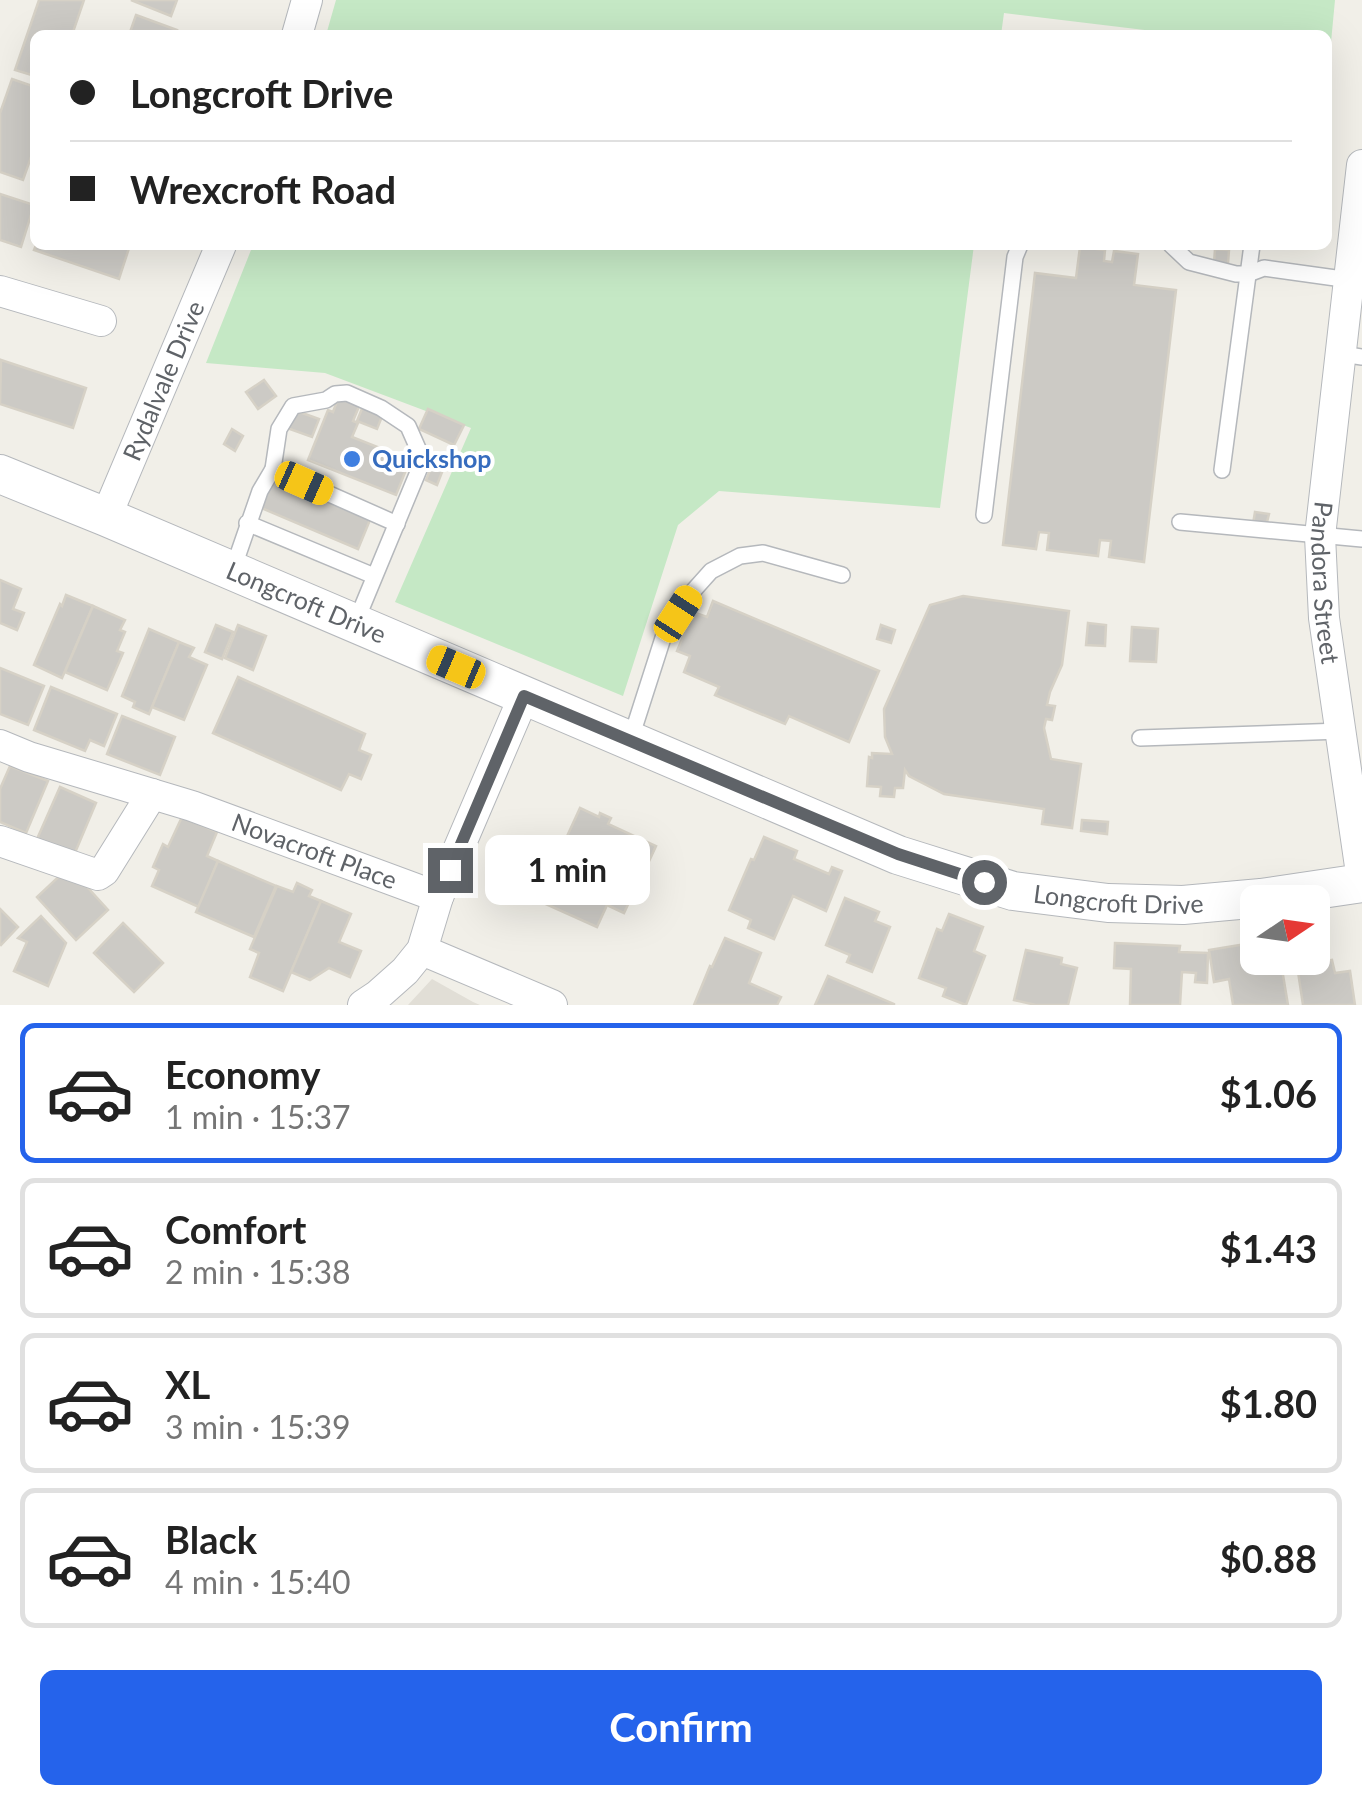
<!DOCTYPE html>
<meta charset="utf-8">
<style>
:root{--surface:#fff;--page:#f2f2f2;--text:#222;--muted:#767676;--line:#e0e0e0;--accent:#2563eb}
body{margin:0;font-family:Lato,sans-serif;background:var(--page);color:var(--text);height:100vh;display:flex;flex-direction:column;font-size:38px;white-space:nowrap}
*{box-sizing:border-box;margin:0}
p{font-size:32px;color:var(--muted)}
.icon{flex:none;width:55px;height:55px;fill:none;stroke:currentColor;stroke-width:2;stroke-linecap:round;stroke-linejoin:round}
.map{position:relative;height:1005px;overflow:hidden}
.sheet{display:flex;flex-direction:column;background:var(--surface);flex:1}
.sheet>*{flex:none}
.guide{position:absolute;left:30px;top:30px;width:1302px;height:220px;border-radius:15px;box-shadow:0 10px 40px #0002;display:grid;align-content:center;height:220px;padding:0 40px;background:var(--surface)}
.needle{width:65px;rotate:77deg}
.buttons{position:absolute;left:1240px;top:885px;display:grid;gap:20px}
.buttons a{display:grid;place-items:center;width:90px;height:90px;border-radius:15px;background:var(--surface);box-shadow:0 10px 40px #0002;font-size:50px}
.end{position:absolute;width:45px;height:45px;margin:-22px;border:12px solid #5f6368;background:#fff;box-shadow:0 0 0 5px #fff}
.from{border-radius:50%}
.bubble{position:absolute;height:70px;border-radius:15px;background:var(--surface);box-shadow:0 10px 40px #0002;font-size:32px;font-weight:700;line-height:70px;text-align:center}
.car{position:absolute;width:30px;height:60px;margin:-30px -15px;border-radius:12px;box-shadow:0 0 8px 2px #0007;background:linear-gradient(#f5c518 24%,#345 0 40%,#f5c518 0 76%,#345 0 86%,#f5c518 0)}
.guide b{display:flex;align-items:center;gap:35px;height:95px;font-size:38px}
.guide b+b{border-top:2px solid var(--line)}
.guide i{width:25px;height:25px;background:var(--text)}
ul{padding:18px 0 0;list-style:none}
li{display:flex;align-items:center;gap:30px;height:140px;margin:0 20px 15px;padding:0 20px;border:5px solid var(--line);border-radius:15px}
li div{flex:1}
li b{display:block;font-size:38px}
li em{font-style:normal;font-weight:700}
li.active{border-color:var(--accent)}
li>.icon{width:90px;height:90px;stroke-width:1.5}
.action{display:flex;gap:20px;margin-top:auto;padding:20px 40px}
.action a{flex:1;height:115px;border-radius:15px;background:var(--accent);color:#fff;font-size:40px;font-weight:700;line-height:115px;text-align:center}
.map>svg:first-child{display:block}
</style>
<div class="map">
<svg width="1362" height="1005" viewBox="0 0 1362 1005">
<rect width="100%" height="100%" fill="#f1efe8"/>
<path fill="#e1ded6" d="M 432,979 L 473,1002 L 480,1005 L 408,1005 Z"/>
<g fill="#c5e8c5">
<path d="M 336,0 L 1335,0 L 1330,53 L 1328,52 L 1328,35 L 1186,35 L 1004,13 L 1001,35 L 326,35 Z"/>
<path d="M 253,245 L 974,245 L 940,508 L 719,491 L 678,525 L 623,696 L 395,602 L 471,428 L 325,373 L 206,363 Z"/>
</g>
<g fill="#cccac5" stroke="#d6d1c6" stroke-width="2.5">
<path d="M 39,0 L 84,0 L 72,35 L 35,35 L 35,76 L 15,70 Z"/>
<path d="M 131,0 L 177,0 L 171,16 Z"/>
<path d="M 136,15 L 177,30 L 175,35 L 129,35 Z"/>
<path d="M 12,79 L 35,87 L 35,146 L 23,180 L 0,172 L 0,113 Z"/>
<path d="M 0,194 L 34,205 L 21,247 L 0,240 Z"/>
<path d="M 36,245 L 130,245 L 119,279 L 34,250 Z"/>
<path d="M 1080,247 L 1105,250 L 1104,261 L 1112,262 L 1114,251 L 1138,254 L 1134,285 L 1176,290 L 1144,562 L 1109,557 L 1111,541 L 1100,540 L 1098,556 L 1047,550 L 1049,533 L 1039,532 L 1036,549 L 1003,545 L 1035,273 L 1076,278 Z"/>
<path d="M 1215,249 L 1229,250 L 1228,264 L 1214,263 Z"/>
<path d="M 1,360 L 86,388 L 73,428 L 0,404 Z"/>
<path d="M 264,380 L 276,396 L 258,409 L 246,392 Z"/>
<path d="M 339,396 L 360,404 L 353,421 L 358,423 L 352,437 L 410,460 L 396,495 L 308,460 L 328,410 L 333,412 Z"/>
<path d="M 363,406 L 383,414 L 377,429 L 357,421 Z"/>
<path d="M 428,409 L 464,425 L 454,445 L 419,429 Z"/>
<path d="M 294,410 L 319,419 L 312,437 L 287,428 Z"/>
<path d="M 232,429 L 243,436 L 235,451 L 224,444 Z"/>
<path d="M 433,463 L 444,467 L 437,485 L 426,480 Z"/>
<path d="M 273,474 L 372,515 L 358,549 L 259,507 Z"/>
<path d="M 1255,512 L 1269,514 L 1266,526 L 1253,524 Z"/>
<path d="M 0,580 L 21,589 L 13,609 L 24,613 L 17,630 L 0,623 Z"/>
<path d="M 66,595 L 93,606 L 62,678 L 34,665 L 60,604 L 62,606 Z"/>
<path d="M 963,596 L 1069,611 L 1062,665 L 1050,692 L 1047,705 L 1055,706 L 1052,720 L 1046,719 L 1044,728 L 1051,759 L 1081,764 L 1072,828 L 1042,824 L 1044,809 L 944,794 L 909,776 L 905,770 L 903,788 L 895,788 L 894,797 L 880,796 L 881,787 L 867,786 L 869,757 L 872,758 L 872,753 L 892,754 L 885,737 L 884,709 L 930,605 Z"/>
<path d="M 713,601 L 879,671 L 849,742 L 789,716 L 785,724 L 715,695 L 719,687 L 684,672 L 690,656 L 677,651 L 693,612 L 707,617 Z"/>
<path d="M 93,606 L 125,620 L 120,630 L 125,632 L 117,651 L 123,653 L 107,690 L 65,672 Z"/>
<path d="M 1088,623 L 1106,625 L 1105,646 L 1086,645 Z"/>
<path d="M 216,625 L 233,632 L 222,659 L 205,652 Z"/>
<path d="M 238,625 L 266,636 L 253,670 L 225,658 Z"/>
<path d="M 881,625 L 895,630 L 891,643 L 877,639 Z"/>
<path d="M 1132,627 L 1158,629 L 1156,662 L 1130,661 Z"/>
<path d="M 149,629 L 179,642 L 149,714 L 133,707 L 135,702 L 122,696 Z"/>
<path d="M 179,642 L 194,648 L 189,657 L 207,665 L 184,720 L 152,707 Z"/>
<path d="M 0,668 L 44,686 L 28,725 L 0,714 Z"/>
<path d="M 238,677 L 365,734 L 359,750 L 371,755 L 361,779 L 349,774 L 341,790 L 213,733 Z"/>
<path d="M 51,687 L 117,714 L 104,746 L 90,740 L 85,751 L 34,730 Z"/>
<path d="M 122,716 L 175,737 L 160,775 L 107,754 Z"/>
<path d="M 10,766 L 48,781 L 26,833 L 0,822 L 0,789 Z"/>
<path d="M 60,787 L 96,803 L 74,855 L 37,839 Z"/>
<path d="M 580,808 L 599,817 L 600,813 L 611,818 L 608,824 L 656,846 L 632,898 L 603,885 L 601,889 L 598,887 L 593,896 L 546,874 L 555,854 L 558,856 Z"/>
<path d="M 182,817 L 217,832 L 207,856 L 218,861 L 199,907 L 152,886 L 159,870 L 153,867 L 163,844 L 168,847 Z"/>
<path d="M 1082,820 L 1108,822 L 1107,834 L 1081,831 Z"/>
<path d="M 764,837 L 797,851 L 794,859 L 829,874 L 832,867 L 842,871 L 826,911 L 793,896 L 774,939 L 748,928 L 751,920 L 729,910 L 751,859 L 754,860 Z"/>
<path d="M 218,861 L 276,886 L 254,937 L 196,912 Z"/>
<path d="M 69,867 L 108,910 L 76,940 L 37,897 Z"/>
<path d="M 548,875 L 594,896 L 597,889 L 602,891 L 604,888 L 613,892 L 597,927 L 537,900 Z"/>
<path d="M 297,883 L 312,890 L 309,896 L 321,901 L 283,991 L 250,977 L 259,953 L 250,949 L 277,886 L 293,892 Z"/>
<path d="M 616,889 L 632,896 L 624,913 L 609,906 Z"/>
<path d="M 845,898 L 879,912 L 875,921 L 890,927 L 872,972 L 847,962 L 850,955 L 826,945 Z"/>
<path d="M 321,901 L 351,914 L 339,942 L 361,951 L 350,977 L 329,968 L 310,980 L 291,972 Z"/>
<path d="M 0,909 L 18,927 L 1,945 L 0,944 Z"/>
<path d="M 949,914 L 983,927 L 974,951 L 985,956 L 966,1005 L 943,996 L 946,988 L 919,978 L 937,929 L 942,931 Z"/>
<path d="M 41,916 L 66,943 L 48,986 L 14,971 L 27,942 L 18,938 Z"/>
<path d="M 123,923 L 163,963 L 134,992 L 94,953 Z"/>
<path d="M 725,938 L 761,953 L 749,983 L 781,997 L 777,1005 L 694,1005 L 710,966 L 712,967 Z"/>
<path d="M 1258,942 L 1258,958 L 1285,958 L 1287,969 L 1282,969 L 1288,1005 L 1233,1005 L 1229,979 L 1214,982 L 1209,950 Z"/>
<path d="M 1115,943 L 1180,946 L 1179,952 L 1208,953 L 1207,983 L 1195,982 L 1196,973 L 1182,972 L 1180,1005 L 1130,1005 L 1131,969 L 1114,968 Z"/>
<path d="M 1026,950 L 1062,958 L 1061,964 L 1077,968 L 1068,1005 L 1036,1005 L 1014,1000 Z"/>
<path d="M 1332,960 L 1335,973 L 1350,971 L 1355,1005 L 1303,1005 L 1297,965 Z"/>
<path d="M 828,976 L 894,1004 L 894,1005 L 815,1005 Z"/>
</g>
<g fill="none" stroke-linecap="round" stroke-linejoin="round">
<defs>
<g id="service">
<path d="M 1171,245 L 1189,262 L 1236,274 L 1248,274 L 1264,268 L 1350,280"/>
<path d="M 1342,354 L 1362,357"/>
<path d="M 273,469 L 397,524"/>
<path d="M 1222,470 L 1252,245"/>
<path d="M 984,515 L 1015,257 L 1020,245"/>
<path d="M 1180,522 L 1362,539"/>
<path d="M 247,523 L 374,576"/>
<path d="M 233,569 L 260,491 L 273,469 L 279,429 L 293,406 L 326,400 L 335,394 L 347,393 L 381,408 L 408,426 L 423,460 L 355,624"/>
<path d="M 1140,738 L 1341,731"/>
<path d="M 630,741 L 663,638 L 694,590 L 711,571 L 740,556 L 763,553 L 842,575"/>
</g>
<g id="minor">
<path d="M 297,35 L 307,0"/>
<path id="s1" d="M 1362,165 L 1320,536 L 1324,618 L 1362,880"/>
<path d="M 0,291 L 101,321"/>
<path id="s2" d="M 106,517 L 221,245"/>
<path id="s3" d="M 0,745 L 29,757 L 192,806 L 438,897"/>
<path d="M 0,841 L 98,875 L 104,871 L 152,794"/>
<path d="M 422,950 L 552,1005"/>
<path d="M 363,1005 L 378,995 L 405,971 L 422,950 L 438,897 L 524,696"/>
</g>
<g id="tertiary">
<path id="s4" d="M 0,474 L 106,517 L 898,855 L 1013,891 L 1108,903 L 1183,905 L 1261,898 L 1362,883"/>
</g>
</defs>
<use href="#service" stroke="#b5b8bc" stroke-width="18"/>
<use href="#minor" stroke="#b5b8bc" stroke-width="32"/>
<use href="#tertiary" stroke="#b5b8bc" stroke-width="40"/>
<use href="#service" stroke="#fff" stroke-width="15"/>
<use href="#minor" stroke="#fff" stroke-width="30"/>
<use href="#tertiary" stroke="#fff" stroke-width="38"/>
</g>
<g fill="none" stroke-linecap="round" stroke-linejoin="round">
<path stroke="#5f6368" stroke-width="12" d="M 450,870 L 524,696 L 898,854 L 984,882"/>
</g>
<circle fill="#3f7fe0" stroke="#fff" stroke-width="4" cx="352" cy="459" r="10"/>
<g text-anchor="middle" stroke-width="8" stroke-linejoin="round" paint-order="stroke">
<g font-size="25" fill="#5f6368" stroke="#fff">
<text dy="9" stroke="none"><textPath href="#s2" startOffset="148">Rydalvale Drive</textPath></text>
<text dy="9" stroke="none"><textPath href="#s1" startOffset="420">Pandora Street</textPath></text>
<text dy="9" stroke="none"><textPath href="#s4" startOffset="332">Longcroft Drive</textPath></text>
<text dy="9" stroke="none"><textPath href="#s3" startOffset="332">Novacroft Place</textPath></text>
<text dy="9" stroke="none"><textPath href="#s4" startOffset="1202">Longcroft Drive</textPath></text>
</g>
<g font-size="25" font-weight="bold" fill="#366cbe" stroke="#fff" text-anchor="start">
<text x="372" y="468">Quickshop</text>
</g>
</g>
</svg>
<div class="buttons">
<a><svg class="needle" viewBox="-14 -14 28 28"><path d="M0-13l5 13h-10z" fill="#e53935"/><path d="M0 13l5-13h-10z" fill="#767676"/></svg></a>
</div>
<i class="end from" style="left:984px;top:882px"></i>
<i class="end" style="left:450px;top:870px"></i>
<div class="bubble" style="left:485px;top:835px;width:165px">1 min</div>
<i class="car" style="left:304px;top:483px;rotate:114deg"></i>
<i class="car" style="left:678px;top:614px;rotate:33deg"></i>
<i class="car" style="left:456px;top:667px;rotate:293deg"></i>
<div class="guide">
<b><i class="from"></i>Longcroft Drive</b>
<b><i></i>Wrexcroft Road</b>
</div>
</div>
<section class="sheet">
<ul>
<li class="active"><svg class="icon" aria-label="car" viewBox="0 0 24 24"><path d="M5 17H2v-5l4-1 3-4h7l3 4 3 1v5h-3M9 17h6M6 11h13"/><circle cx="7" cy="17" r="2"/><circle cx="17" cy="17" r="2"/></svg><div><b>Economy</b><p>1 min · 15:37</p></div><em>$1.06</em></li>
<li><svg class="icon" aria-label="car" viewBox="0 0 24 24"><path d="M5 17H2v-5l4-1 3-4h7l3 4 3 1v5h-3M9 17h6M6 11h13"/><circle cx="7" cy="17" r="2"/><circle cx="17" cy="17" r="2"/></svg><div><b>Comfort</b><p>2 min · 15:38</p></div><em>$1.43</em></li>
<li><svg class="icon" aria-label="car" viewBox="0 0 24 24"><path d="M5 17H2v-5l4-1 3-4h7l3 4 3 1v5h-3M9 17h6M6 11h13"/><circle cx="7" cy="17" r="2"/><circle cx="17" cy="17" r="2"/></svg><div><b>XL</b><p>3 min · 15:39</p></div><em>$1.80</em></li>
<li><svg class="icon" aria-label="car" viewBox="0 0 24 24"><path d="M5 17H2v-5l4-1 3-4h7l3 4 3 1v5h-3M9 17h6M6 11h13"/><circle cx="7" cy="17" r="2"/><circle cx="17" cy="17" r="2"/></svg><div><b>Black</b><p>4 min · 15:40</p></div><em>$0.88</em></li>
</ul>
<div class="action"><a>Confirm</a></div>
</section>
